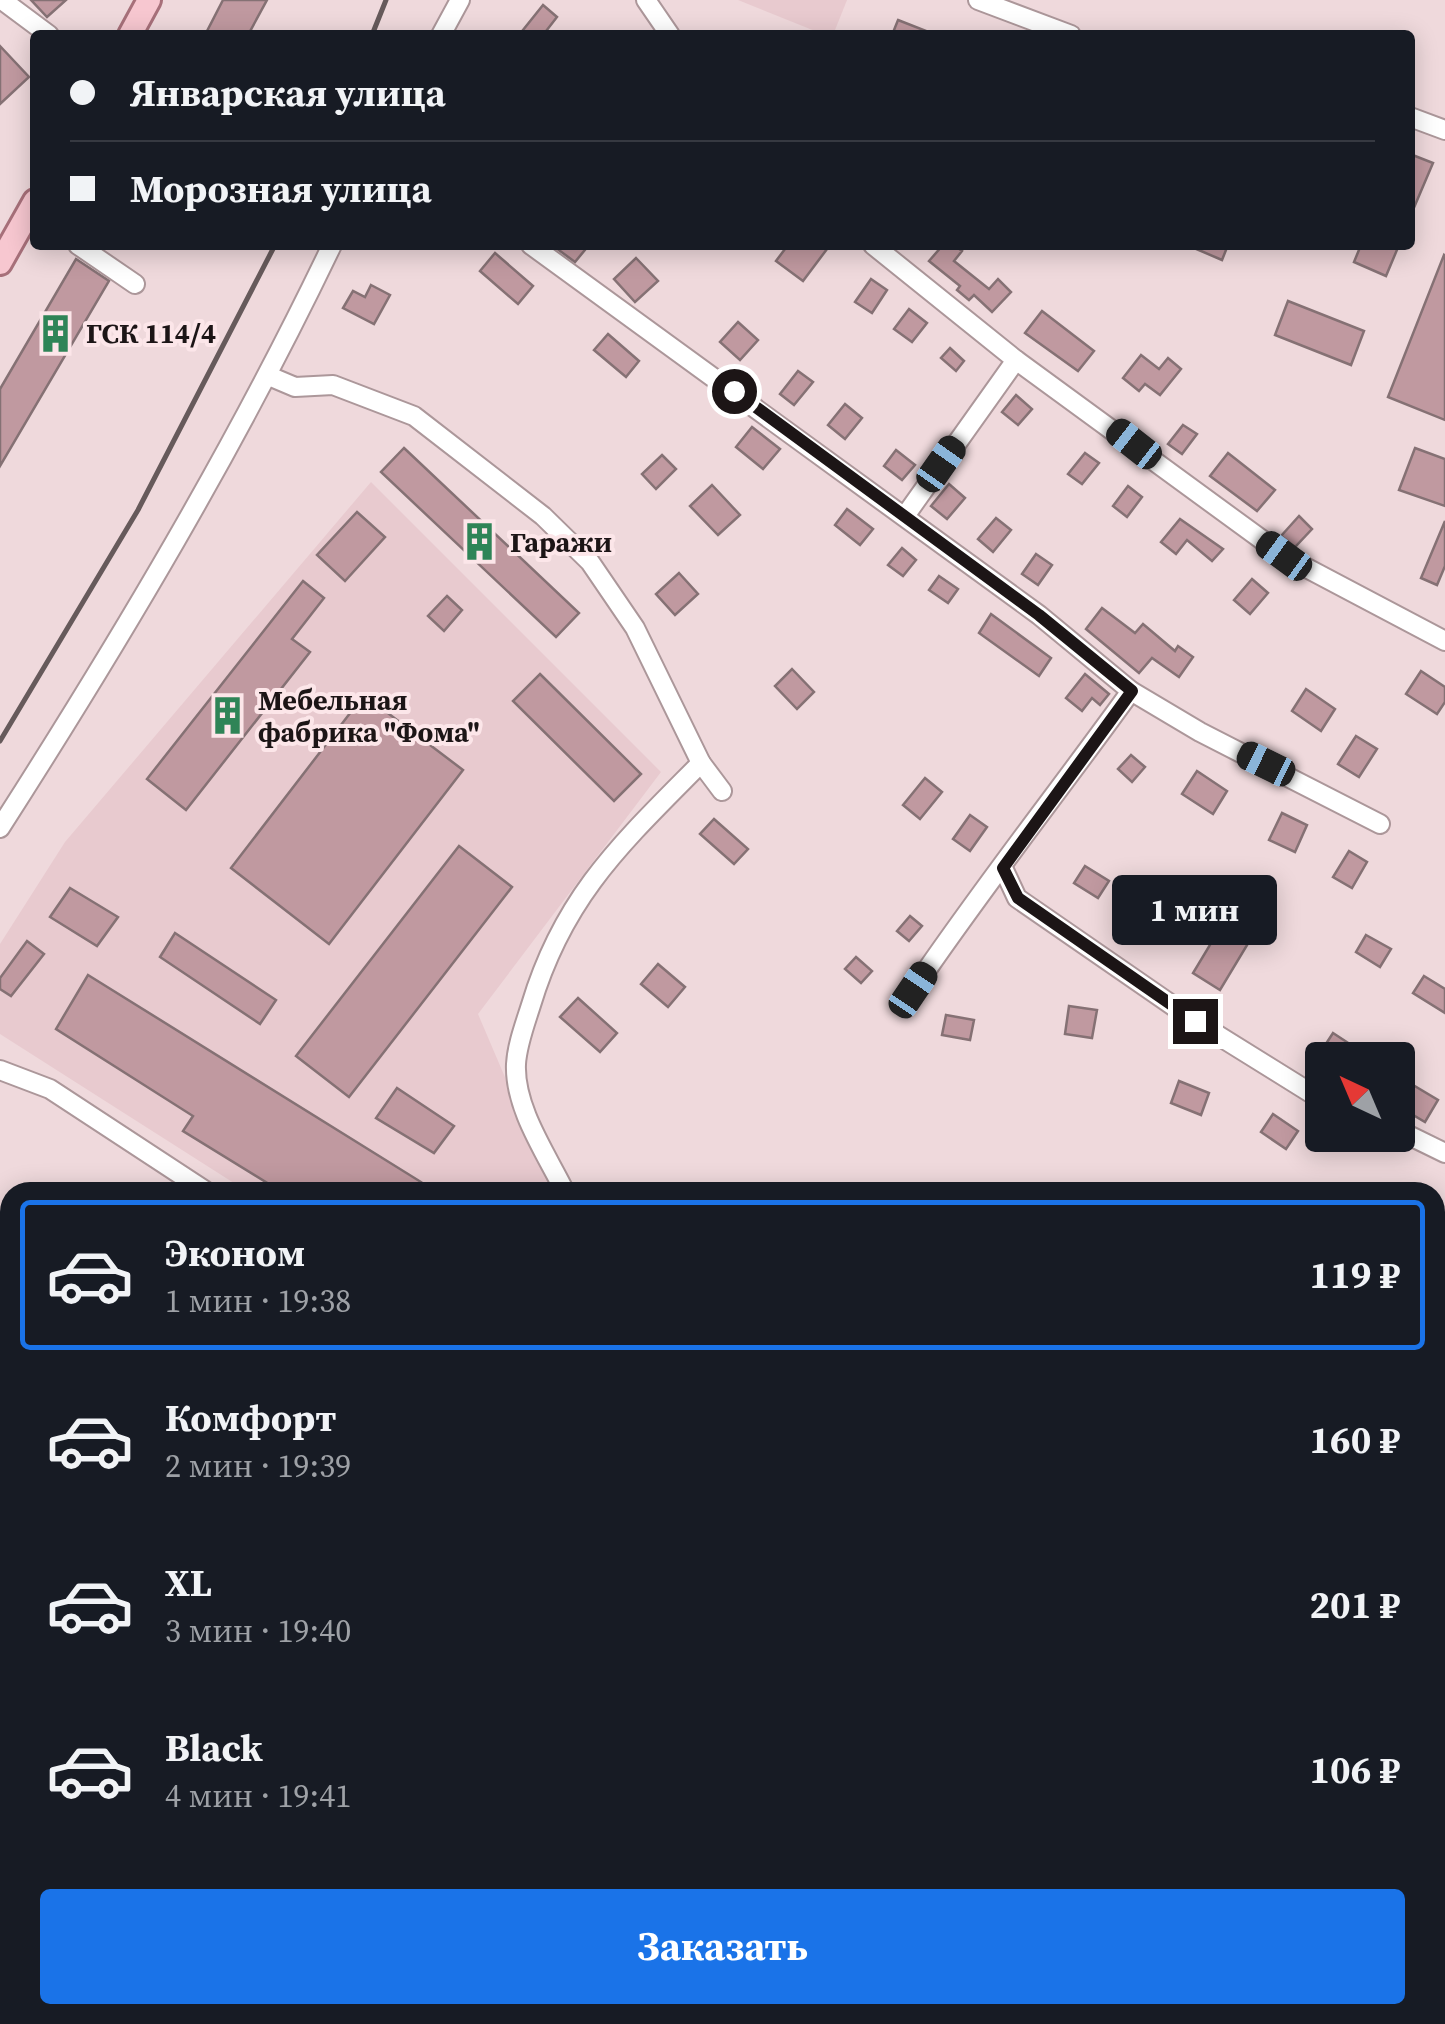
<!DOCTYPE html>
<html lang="ru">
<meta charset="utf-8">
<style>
:root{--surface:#171b24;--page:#20242c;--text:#f1f3f6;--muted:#9ea1a6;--line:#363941;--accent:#1a73e8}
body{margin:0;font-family:"Source Serif 4",serif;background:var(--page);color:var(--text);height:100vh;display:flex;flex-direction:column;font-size:38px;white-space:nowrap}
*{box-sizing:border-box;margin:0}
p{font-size:32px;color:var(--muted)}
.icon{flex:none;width:55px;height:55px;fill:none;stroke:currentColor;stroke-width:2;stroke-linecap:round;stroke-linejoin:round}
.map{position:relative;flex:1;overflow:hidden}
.drawer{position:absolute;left:0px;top:1182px;width:1445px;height:842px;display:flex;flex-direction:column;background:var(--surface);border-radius:30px 30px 0 0;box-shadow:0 5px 25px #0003}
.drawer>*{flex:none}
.banner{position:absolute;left:30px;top:30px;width:1385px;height:220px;border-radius:10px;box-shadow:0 5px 25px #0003;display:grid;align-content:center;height:220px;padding:0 40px;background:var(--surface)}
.needle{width:65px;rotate:316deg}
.fabs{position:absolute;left:1305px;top:1042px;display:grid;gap:20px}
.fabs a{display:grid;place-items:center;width:110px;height:110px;border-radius:10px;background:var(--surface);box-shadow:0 5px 25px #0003;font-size:50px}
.end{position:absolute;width:45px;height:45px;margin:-22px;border:12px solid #1c1516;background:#fff;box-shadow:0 0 0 5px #fff}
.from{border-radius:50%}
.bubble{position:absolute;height:70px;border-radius:10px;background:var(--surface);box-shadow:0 5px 25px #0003;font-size:32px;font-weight:700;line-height:70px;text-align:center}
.car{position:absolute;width:30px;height:60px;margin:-30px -15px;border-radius:12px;box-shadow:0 0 8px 2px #0007;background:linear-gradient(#222 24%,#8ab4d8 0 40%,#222 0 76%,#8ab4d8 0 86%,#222 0)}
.banner b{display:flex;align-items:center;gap:35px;height:95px;font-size:38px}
.banner b+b{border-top:2px solid var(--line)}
.banner i{width:25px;height:25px;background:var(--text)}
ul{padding:18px 0 0;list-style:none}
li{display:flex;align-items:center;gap:30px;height:150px;margin:0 20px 15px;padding:0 20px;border:5px solid transparent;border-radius:10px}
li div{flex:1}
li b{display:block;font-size:38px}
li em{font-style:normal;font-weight:700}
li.on{border-color:var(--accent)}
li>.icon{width:90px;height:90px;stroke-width:1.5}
.action{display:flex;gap:20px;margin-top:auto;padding:20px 40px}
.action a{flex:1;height:115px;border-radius:10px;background:var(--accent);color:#fff;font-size:40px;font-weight:700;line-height:115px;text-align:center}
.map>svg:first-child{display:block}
</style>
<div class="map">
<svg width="1445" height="2024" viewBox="0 0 1445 2024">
<rect width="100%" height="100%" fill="#efd9dc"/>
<g fill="#e8cacf">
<path d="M 738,0 L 847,0 L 833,35 L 825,35 Z"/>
<path d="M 371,482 L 661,772 L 478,1014 L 554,1192 L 248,1192 L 0,1034 L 0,944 L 65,842 Z"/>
</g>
<path fill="#a6bbad" d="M 10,1592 L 10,1877 L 0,1878 L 0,1593 Z"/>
<g fill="#c099a0" stroke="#857174" stroke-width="2.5">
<path d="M 31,0 L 66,0 L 47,17 Z"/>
<path d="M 223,0 L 267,0 L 248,35 L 205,35 Z"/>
<path d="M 543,5 L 557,17 L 543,35 L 519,35 Z"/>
<path d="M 898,20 L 934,34 L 934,35 L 892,35 Z"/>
<path d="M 0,46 L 29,77 L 0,104 Z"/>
<path d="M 1410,154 L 1433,163 L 1410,217 Z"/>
<path d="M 552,245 L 589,245 L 575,262 Z"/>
<path d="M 788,245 L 830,245 L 803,281 L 776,261 Z"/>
<path d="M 943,245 L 954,245 L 962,251 L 954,261 L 989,289 L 998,279 L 1011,292 L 992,312 L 974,295 L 969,300 L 957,290 L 960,286 L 929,261 Z"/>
<path d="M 1187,245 L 1228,245 L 1222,260 Z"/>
<path d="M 1361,245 L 1399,245 L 1386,276 L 1354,262 Z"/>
<path d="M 495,253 L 533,286 L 518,304 L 480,271 Z"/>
<path d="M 1444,255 L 1445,256 L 1445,420 L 1388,397 Z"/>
<path d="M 636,258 L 658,281 L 635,302 L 614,279 Z"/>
<path d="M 76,259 L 109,281 L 0,466 L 0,389 Z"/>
<path d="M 871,279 L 887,290 L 872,313 L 855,302 Z"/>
<path d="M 371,285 L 390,295 L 374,324 L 343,308 L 353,291 L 365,297 Z"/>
<path d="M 1288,301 L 1364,331 L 1351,365 L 1275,335 Z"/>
<path d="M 909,309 L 927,323 L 912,342 L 894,329 Z"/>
<path d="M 1042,311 L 1094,351 L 1078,371 L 1025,333 Z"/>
<path d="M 738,322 L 758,340 L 740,360 L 720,342 Z"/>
<path d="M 608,334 L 639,361 L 626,377 L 594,350 Z"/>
<path d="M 950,348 L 964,361 L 956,371 L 941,358 Z"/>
<path d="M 1141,355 L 1159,369 L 1168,358 L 1181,369 L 1160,395 L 1145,384 L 1139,391 L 1123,378 Z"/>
<path d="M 798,371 L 813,382 L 794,405 L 780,394 Z"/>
<path d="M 1016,395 L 1032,409 L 1018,425 L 1002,412 Z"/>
<path d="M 845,404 L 862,418 L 845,439 L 828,425 Z"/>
<path d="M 1183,425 L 1197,434 L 1182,454 L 1168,444 Z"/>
<path d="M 752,427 L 780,449 L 763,469 L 736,447 Z"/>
<path d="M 404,448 L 579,613 L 556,637 L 381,472 Z"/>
<path d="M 1415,448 L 1445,459 L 1445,506 L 1399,490 Z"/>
<path d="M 896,450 L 915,465 L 902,480 L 884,466 Z"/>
<path d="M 1085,453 L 1099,463 L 1082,484 L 1068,474 Z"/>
<path d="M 1228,453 L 1275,490 L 1257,511 L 1210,476 Z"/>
<path d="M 662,455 L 676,469 L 656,489 L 642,474 Z"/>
<path d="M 949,484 L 965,498 L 947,519 L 931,506 Z"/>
<path d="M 712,485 L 740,515 L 718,535 L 690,506 Z"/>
<path d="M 1128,486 L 1142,497 L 1127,517 L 1113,506 Z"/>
<path d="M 847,509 L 873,529 L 860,545 L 835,525 Z"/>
<path d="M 357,512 L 385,537 L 345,581 L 317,555 Z"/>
<path d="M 1299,516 L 1312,529 L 1295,547 L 1281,536 Z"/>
<path d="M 996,518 L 1011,530 L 993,552 L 978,539 Z"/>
<path d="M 1180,519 L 1223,549 L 1212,561 L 1187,540 L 1176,554 L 1161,542 Z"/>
<path d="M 1445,521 L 1445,566 L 1437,585 L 1421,578 Z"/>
<path d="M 902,548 L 916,560 L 903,576 L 888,565 Z"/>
<path d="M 1036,554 L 1052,565 L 1038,585 L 1022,574 Z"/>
<path d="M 679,573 L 698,594 L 675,615 L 656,594 Z"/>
<path d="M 939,576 L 958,589 L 948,603 L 929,590 Z"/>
<path d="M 1252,579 L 1268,593 L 1250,614 L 1234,600 Z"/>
<path d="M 303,581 L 324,598 L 292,639 L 310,652 L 186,810 L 147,779 Z"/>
<path d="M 447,596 L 462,610 L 444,631 L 428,616 Z"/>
<path d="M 1102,608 L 1135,633 L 1143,624 L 1175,651 L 1178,646 L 1193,657 L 1179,677 L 1152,658 L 1139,673 L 1086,629 Z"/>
<path d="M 991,614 L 1051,658 L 1039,676 L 979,633 Z"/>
<path d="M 792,669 L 814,692 L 797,709 L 775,686 Z"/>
<path d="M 1421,671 L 1445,687 L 1445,702 L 1437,714 L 1406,694 Z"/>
<path d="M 540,674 L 641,774 L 614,801 L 513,701 Z"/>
<path d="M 1085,674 L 1109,694 L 1100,705 L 1092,698 L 1082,711 L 1066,698 Z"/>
<path d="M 1306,689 L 1335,709 L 1321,731 L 1292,711 Z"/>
<path d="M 364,695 L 463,770 L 329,944 L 231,868 Z"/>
<path d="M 1356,736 L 1377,749 L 1359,777 L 1338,764 Z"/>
<path d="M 1131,755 L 1145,767 L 1132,782 L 1118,769 Z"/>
<path d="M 1197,771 L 1227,791 L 1213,814 L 1182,794 Z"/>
<path d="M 925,778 L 942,792 L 920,819 L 903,805 Z"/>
<path d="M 1282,813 L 1307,825 L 1295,852 L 1269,840 Z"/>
<path d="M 970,815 L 987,827 L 970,851 L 953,839 Z"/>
<path d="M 714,819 L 748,849 L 734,864 L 700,834 Z"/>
<path d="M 459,846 L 512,887 L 349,1097 L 296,1056 Z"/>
<path d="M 1349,851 L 1367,862 L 1352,888 L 1333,877 Z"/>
<path d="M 1085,866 L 1109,881 L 1098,898 L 1074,883 Z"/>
<path d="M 70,888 L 118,917 L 97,946 L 50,917 Z"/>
<path d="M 1234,905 L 1261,922 L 1220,990 L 1193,973 Z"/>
<path d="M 910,916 L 922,926 L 909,941 L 897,931 Z"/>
<path d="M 175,933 L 276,1000 L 260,1024 L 160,957 Z"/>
<path d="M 1366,935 L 1391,949 L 1380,967 L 1356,952 Z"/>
<path d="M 27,941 L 44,954 L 11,996 L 0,989 L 0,978 Z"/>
<path d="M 856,957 L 872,971 L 861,983 L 845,969 Z"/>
<path d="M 658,964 L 685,987 L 668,1007 L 641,984 Z"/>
<path d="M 88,975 L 421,1182 L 414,1192 L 282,1192 L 183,1131 L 193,1116 L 56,1029 Z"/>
<path d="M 1424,976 L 1445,989 L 1445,1013 L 1413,993 Z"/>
<path d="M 578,998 L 617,1033 L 600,1052 L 560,1017 Z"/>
<path d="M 1069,1006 L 1097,1010 L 1092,1038 L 1065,1034 Z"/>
<path d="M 946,1015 L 974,1020 L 970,1040 L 942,1035 Z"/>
<path d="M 1333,1033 L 1356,1048 L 1348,1060 L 1337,1060 L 1322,1050 Z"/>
<path d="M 1179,1081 L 1209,1093 L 1201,1115 L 1171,1103 Z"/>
<path d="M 1408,1082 L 1438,1100 L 1425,1122 L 1398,1106 Z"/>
<path d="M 397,1088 L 454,1126 L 434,1153 L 376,1118 Z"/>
<path d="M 1273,1114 L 1298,1131 L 1286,1149 L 1261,1132 Z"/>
</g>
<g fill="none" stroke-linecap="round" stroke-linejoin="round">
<defs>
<g id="minor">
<path d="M 2,0 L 49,35"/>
<path d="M 646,0 L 670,35"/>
<path d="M 978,0 L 1071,35"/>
<path d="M 441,35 L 460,0"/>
<path d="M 1410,117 L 1445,130"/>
<path d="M 78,245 L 135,284"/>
<path d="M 531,245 L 1039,615 L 1131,691 L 1200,732 L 1380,824"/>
<path d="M 873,245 L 1016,360 L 1284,556 L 1445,641"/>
<path d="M 269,376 L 295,387 L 333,385 L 414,416 L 543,516 L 590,562 L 635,628 L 701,763 C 623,842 564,895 531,1005 C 525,1024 517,1045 516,1064 C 514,1108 547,1155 565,1192"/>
<path d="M 905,516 L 1016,360"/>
<path d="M 701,763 L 722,791"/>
<path d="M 0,828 C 121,639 235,448 332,245"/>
<path d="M 1003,868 L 1017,898 L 1195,1021 L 1322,1100"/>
<path d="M 913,990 C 982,888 1059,791 1131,691"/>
<path d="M 0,1070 L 50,1089 L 204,1190"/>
<path d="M 1398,1130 L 1445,1153"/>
<path d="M 1435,1317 L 1445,1317"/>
<path d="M 995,2015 L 999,2024"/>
</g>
<g id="major">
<path d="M 130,35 L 149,0"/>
<path d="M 0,263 L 35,201"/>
</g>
</defs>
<use href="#minor" stroke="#ac979a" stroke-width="22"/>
<use href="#major" stroke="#a7707a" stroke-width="28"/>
<use href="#minor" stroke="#fff" stroke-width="18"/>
<use href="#major" stroke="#f7c7d0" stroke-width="22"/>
<g stroke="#665a5b" stroke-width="5">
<path d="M 372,35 L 386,0"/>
<path d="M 0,741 L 138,510 L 275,245"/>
</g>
</g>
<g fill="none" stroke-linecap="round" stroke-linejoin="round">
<path stroke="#1c1516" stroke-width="12" d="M 734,391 L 1039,615 L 1132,691 L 1003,868 L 1018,898 L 1195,1021"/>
</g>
<defs>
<symbol id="building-bare" viewBox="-9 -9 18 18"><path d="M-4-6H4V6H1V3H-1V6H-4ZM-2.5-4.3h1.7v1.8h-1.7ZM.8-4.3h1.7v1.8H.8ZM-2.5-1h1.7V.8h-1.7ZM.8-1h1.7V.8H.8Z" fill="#2f8457" stroke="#fce6e9" stroke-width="2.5" paint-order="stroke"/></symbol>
</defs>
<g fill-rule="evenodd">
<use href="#building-bare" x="28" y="306" width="55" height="55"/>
<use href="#building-bare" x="452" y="514" width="55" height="55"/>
<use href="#building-bare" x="200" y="688" width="55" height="55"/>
</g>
<g text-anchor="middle" stroke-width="8" stroke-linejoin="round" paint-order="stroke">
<g font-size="28" font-weight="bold" fill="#1c1516" stroke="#fce6e9" text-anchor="start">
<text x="86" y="343">ГСК 114/4</text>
<text x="510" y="552">Гаражи</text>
<text x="258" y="710">Мебельная<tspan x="258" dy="32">фабрика "Фома"</tspan></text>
</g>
</g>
</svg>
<div class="fabs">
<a><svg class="needle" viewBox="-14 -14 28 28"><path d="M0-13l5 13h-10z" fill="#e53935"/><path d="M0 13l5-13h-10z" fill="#9ea1a6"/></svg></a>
</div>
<i class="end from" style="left:734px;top:391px"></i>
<i class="end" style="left:1195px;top:1021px"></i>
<div class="bubble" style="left:1112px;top:875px;width:165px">1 мин</div>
<i class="car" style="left:1134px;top:444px;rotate:308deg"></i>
<i class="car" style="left:941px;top:464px;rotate:35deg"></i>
<i class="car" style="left:1284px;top:556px;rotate:306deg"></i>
<i class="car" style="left:1266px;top:764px;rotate:296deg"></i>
<i class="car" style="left:913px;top:990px;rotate:34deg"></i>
<div class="banner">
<b><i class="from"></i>Январская улица</b>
<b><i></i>Морозная улица</b>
</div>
<section class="drawer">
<ul>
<li class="on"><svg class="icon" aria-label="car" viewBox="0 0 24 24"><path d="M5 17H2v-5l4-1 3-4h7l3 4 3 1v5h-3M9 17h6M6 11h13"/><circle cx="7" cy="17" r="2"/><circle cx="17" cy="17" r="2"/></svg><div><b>Эконом</b><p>1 мин · 19:38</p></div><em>119 ₽</em></li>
<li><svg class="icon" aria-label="car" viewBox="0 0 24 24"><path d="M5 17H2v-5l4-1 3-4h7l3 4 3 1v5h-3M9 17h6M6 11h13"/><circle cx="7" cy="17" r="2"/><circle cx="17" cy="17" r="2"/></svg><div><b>Комфорт</b><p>2 мин · 19:39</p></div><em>160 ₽</em></li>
<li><svg class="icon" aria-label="car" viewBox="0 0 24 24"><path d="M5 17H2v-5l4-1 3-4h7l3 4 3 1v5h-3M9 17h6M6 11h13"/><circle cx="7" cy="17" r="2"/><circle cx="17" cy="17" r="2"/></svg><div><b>XL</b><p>3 мин · 19:40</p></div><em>201 ₽</em></li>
<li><svg class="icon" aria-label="car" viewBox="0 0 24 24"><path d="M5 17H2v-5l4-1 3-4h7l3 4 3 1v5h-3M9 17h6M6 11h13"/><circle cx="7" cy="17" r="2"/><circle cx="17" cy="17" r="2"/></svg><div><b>Black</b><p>4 мин · 19:41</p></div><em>106 ₽</em></li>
</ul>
<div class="action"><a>Заказать</a></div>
</section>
</div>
